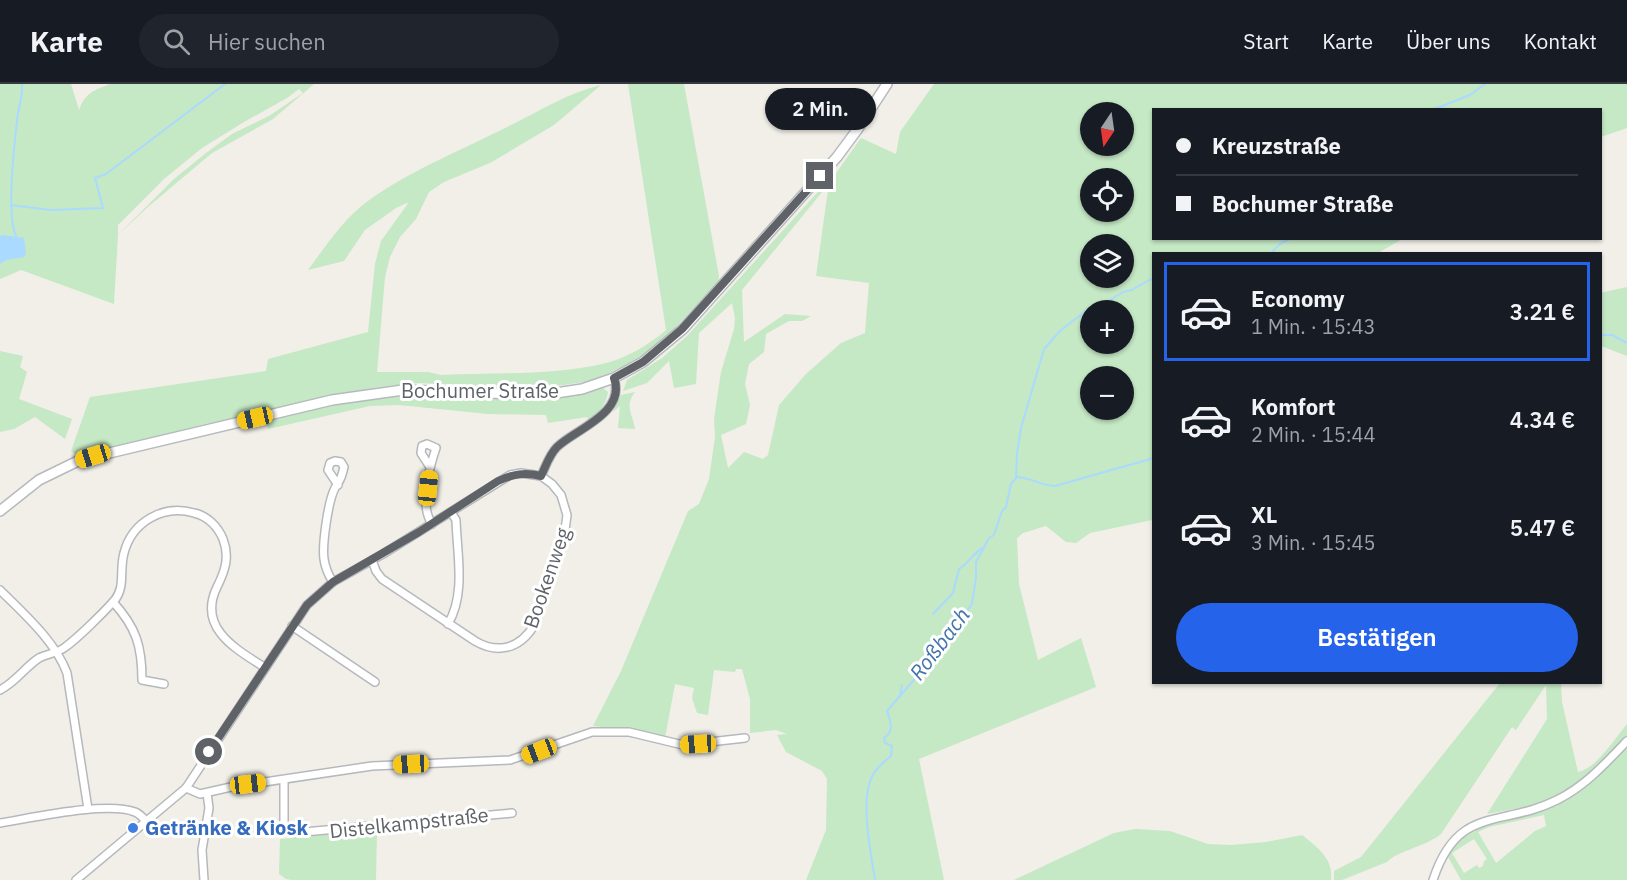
<!DOCTYPE html>
<html lang="de">
<meta charset="utf-8">
<style>
:root{--surface:#171b24;--page:#20242c;--text:#f1f3f6;--muted:#9ea1a6;--line:#363941;--accent:#2563eb}
body{margin:0;font-family:"IBM Plex Sans",sans-serif;background:var(--page);color:var(--text);height:100vh;display:flex;flex-direction:column;font-size:22px;white-space:nowrap}
*{box-sizing:border-box;margin:0}
p{font-size:20px;color:var(--muted)}
.icon{flex:none;width:33px;height:33px;fill:none;stroke:currentColor;stroke-width:2;stroke-linecap:round;stroke-linejoin:round}
.map{position:relative;flex:1;overflow:hidden}
.details{position:absolute;left:1152px;top:168px;width:450px;height:432px;display:flex;flex-direction:column;background:var(--surface);border-radius:0px;box-shadow:0 2px 4px #0004}
.details>*{flex:none}
.top-card{position:absolute;left:1152px;top:24px;width:450px;height:132px;border-radius:0px;box-shadow:0 2px 4px #0004;display:grid;align-content:center;height:132px;padding:0 24px;background:var(--surface)}
.needle{width:39px;rotate:193deg}
.buttons{position:absolute;left:1080px;top:18px;display:grid;gap:12px}
.buttons a{display:grid;place-items:center;width:54px;height:54px;border-radius:50%;background:var(--surface);box-shadow:0 2px 4px #0004;font-size:30px}
.end{position:absolute;width:27px;height:27px;margin:-14px;border:8px solid #5f6368;background:#fff;box-shadow:0 0 0 3px #fff}
.from{border-radius:50%}
.bubble{position:absolute;height:42px;border-radius:21px;background:var(--surface);box-shadow:0 2px 4px #0004;font-size:20px;font-weight:600;line-height:42px;text-align:center}
.car{position:absolute;width:18px;height:36px;margin:-18px -9px;border-radius:8px;box-shadow:0 0 4px 2px #0007;background:linear-gradient(#f5c518 24%,#345 0 40%,#f5c518 0 76%,#345 0 86%,#f5c518 0)}
.top-card b{display:flex;align-items:center;gap:21px;height:57px;font-size:22px}
.top-card b+b{border-top:2px solid var(--line)}
.top-card i{width:15px;height:15px;background:var(--text)}
ul{padding:10px 0 0;list-style:none}
li{display:flex;align-items:center;gap:18px;height:99px;margin:0 12px 9px;padding:0 12px;border:3px solid transparent;border-radius:0px}
li div{flex:1}
li b{display:block;font-size:22px}
li em{font-style:normal;font-weight:600}
li.selected{border-color:var(--accent)}
li>.icon{width:54px;height:54px;stroke-width:1.5}
.action{display:flex;gap:12px;margin-top:auto;padding:12px 24px}
.action a{flex:1;height:69px;border-radius:36px;background:var(--accent);color:#fff;font-size:24px;font-weight:600;line-height:69px;text-align:center}
header{display:flex;align-items:center;gap:36px;box-sizing:border-box;height:84px;padding:0 30px;background:var(--surface);border-bottom:2px solid var(--line)}
header strong{font-size:28px}
nav{display:flex;gap:33px;margin-inline-start:auto;font-size:21px}
.search{width:420px;height:54px;background:var(--page);display:flex;align-items:center;gap:15px;box-sizing:border-box;padding:0 21px;border-radius:33px;color:var(--muted);font-size:22px}
.map>svg:first-child{display:block}
</style>
<header>
<strong>Karte</strong>
<div class="search"><svg class="icon" aria-label="search" viewBox="0 0 24 24"><circle cx="10" cy="10" r="6"/><path d="M15 15l6 6"/></svg>Hier suchen</div>
<nav><a>Start</a><a>Karte</a><a>Über uns</a><a>Kontakt</a></nav>
</header>
<div class="map">
<svg width="1627" height="796" viewBox="0 0 1627 796">
<rect width="100%" height="100%" fill="#f1efe8"/>
<g fill="#c5e8c5" fill-rule="evenodd">
<path d="M 0,0 L 71,0 L 79,26 C 85,9 94,6 110,0 L 314,0 L 273,35 L 212,69 L 149,122 L 118,151 L 114,220 L 21,186 L 0,195 ZM 299,5 L 303,9 L 269,32 L 232,50 L 206,69 L 174,95 L 118,151 L 118,141 L 164,95 L 202,64 L 244,38 L 287,14 Z"/>
<path d="M 628,0 L 684,0 L 719,192 L 718,198 L 674,245 L 655,263 L 627,281 L 591,297 L 536,305 L 419,299 L 379,303 L 205,340 L 78,372 L 71,367 L 90,313 L 266,287 L 268,275 L 368,248 L 375,180 L 381,157 L 409,118 L 396,124 L 365,146 L 344,177 L 308,186 C 326,162 343,135 368,117 C 411,86 462,66 509,42 C 540,27 567,9 601,1 L 554,41 L 490,79 L 444,98 L 429,108 L 416,135 L 400,153 L 390,173 L 385,193 L 377,288 L 428,288 L 441,291 C 496,288 553,292 606,279 C 627,274 650,260 666,246 Z"/>
<path d="M 934,0 L 1627,0 L 1627,44 L 1601,53 L 1600,26 L 1154,26 L 1154,154 L 1402,155 L 1378,169 L 1154,170 L 1152,436 L 1090,449 L 1076,459 L 1066,458 L 1046,442 L 1023,449 L 1017,454 L 1019,500 L 1038,576 L 1081,554 L 1096,603 L 919,675 L 944,796 L 806,796 L 826,746 L 827,695 L 822,687 L 786,668 L 777,651 L 787,650 L 776,646 L 750,649 L 750,615 L 742,585 L 736,585 L 735,588 L 714,586 L 708,631 L 697,629 L 692,614 L 694,604 L 675,600 L 665,654 L 646,648 L 593,642 L 621,587 L 688,427 L 699,420 L 709,395 L 715,353 L 714,335 L 721,288 L 734,245 L 735,234 L 732,219 L 699,249 L 696,300 L 674,304 L 669,277 L 647,299 L 623,307 L 627,296 L 662,274 L 687,252 L 826,99 L 827,102 L 742,206 L 744,258 L 785,230 L 811,232 L 802,237 L 789,237 L 766,250 L 764,268 L 749,280 L 745,300 L 750,321 L 746,340 L 721,351 L 728,384 L 744,368 L 763,375 L 768,371 L 779,321 L 806,290 L 841,259 L 865,249 L 869,199 L 816,192 L 829,99 L 861,54 L 896,70 L 900,48 ZM 1090,28 L 1124,28 L 1124,62 L 1090,62 ZM 1090,94 L 1124,94 L 1124,128 L 1090,128 ZM 1090,160 L 1124,160 L 1124,194 L 1090,194 ZM 1090,226 L 1124,226 L 1124,260 L 1090,260 ZM 1090,292 L 1124,292 L 1124,326 L 1090,326 Z"/>
<path d="M 1627,203 L 1627,272 L 1601,262 L 1600,209 Z"/>
<path d="M 0,267 L 23,272 L 20,283 L 27,288 L 19,315 L 72,335 L 65,355 L 35,333 L 14,345 L 0,348 Z"/>
<path d="M 602,303 L 608,308 C 606,321 598,330 589,338 L 587,333 L 548,339 L 546,331 L 488,330 L 399,321 L 370,322 L 268,345 L 267,341 L 269,337 C 315,326 360,312 408,310 C 472,308 540,326 602,303 Z"/>
<path d="M 635,308 C 624,322 633,330 635,345 L 618,344 L 620,322 L 613,328 L 621,311 Z"/>
<path d="M 1500,599 L 1561,599 L 1562,618 L 1578,688 C 1596,685 1615,654 1627,640 L 1627,653 C 1603,679 1580,704 1546,717 C 1528,724 1506,726 1487,730 L 1547,635 L 1546,601 L 1516,646 L 1512,643 L 1441,750 C 1427,762 1397,767 1387,778 L 1342,796 L 1334,796 L 1334,787 L 1361,773 Z"/>
<path d="M 1627,661 L 1627,796 L 1461,796 L 1447,771 L 1463,754 L 1489,739 L 1556,722 L 1588,700 ZM 1544,731 L 1546,742 L 1535,747 L 1496,779 L 1478,748 L 1489,743 ZM 1474,755 L 1487,775 L 1484,777 L 1483,782 L 1479,784 L 1477,781 L 1464,789 L 1452,769 Z"/>
<path d="M 1135,745 L 1170,747 L 1208,760 L 1231,761 L 1266,758 L 1302,751 C 1317,763 1334,775 1331,796 L 1014,796 L 1114,749 Z"/>
<path d="M 377,746 L 376,796 L 292,796 L 286,795 L 279,790 L 280,755 Z"/>
</g>
<path fill="#aadaff" d="M 4,151 L 24,154 L 26,170 L 24,173 L 6,176 L 0,180 L 0,152 Z"/>
<g fill="none" stroke-linecap="round" stroke-linejoin="round">
<g stroke="#aadaff" stroke-width="2">
<path d="M 1432,26 L 1470,11 L 1485,0"/>
<path d="M 11,121 L 51,126 L 103,124 L 95,94 L 106,90 L 225,0"/>
<path d="M 16,152 C 6,131 14,63 17,37 C 18,24 23,13 22,0"/>
<path d="M 1270,170 L 1280,160 L 1291,154"/>
<path d="M 1600,251 L 1612,251 L 1627,259"/>
<path d="M 1016,393 C 1031,393 1041,402 1055,402 L 1154,374"/>
<path d="M 933,530 L 953,509 L 959,485 C 969,479 973,469 984,463"/>
<path d="M 900,612 L 902,601"/>
<path d="M 875,796 C 871,771 862,725 869,701 C 872,688 880,681 891,672 L 892,662 L 885,659 L 884,654 C 895,647 890,636 887,627 L 938,568 L 959,533 L 967,527 L 972,520 L 976,493 L 976,478 L 989,454 L 994,451 L 1002,427 L 1006,423 L 1011,400 L 1016,394 L 1017,369 L 1021,344 L 1044,265 L 1060,247 L 1092,222 L 1102,221 L 1123,208 L 1132,206 L 1151,195 L 1154,196"/>
</g>
<defs>
<g id="minor">
<path d="M 430,383 L 421,369 L 422,362 L 427,360 L 436,364 C 429,385 419,421 432,440"/>
<path d="M 541,392 C 546,382 549,371 557,363 C 575,345 626,330 614,294"/>
<path d="M 333,498 C 329,492 325,482 324,475 C 322,461 328,417 335,404 C 341,394 341,395 344,383 L 341,378 L 335,377 L 330,379 L 328,386 L 338,401"/>
<path d="M 0,506 C 24,530 55,557 67,589 L 88,725"/>
<path d="M 113,518 C 136,543 142,562 142,596 L 164,600"/>
<path d="M 448,540 C 466,510 457,470 456,436 L 451,428"/>
<path d="M 292,542 L 375,598"/>
<path d="M 0,606 C 16,598 25,583 39,574 C 47,570 57,569 64,564 C 78,554 102,530 114,517 C 126,503 119,486 124,469 C 132,438 163,420 194,429 C 208,432 218,443 223,455 C 230,473 225,487 217,503 C 197,544 236,565 264,583"/>
<path d="M 284,696 L 284,738 L 285,744 L 293,749 L 512,729"/>
<path d="M 186,704 L 200,710 L 231,703 L 372,682 L 510,676 L 592,648 L 629,648 L 683,661 L 745,654"/>
<path d="M 0,739 C 32,734 107,717 135,728 C 140,730 143,734 146,737"/>
<path d="M 76,796 L 186,704 L 307,521 L 333,498 L 383,470 L 510,391 L 521,389 L 541,392 L 552,400 L 561,411 L 567,431 L 565,446 L 533,543 C 519,565 497,570 475,557 L 382,495 L 376,487 L 372,476"/>
<path d="M 204,796 L 202,766 L 209,724 L 207,709"/>
<path d="M 1433,796 C 1458,720 1501,744 1557,716 C 1585,702 1605,680 1627,657"/>
</g>
<path id="secondary" d="M 0,427 L 39,396 L 80,376 L 332,316 L 403,306 L 520,310 L 556,309 L 582,305 L 614,294 L 643,278 L 683,245 L 837,73 L 857,46 L 887,0"/>
</defs>
<use href="#minor" stroke="#b5b8bc" stroke-width="10"/>
<use href="#secondary" stroke="#b6babf" stroke-width="12"/>
<use href="#minor" stroke="#fff" stroke-width="7"/>
<use href="#secondary" stroke="#fff" stroke-width="9"/>
</g>
<g fill="none" stroke-linecap="round" stroke-linejoin="round">
<path stroke="#5f6368" stroke-width="8" d="M 209,668 L 307,521 L 333,498 L 419,448 L 498,397 C 513,390 525,388 541,392 C 546,382 549,371 557,363 C 574,346 627,329 614,294 L 643,278 L 682,245 L 820,92"/>
</g>
<circle fill="#3f7fe0" stroke="#fff" stroke-width="2" cx="133" cy="744" r="6"/>
<g text-anchor="middle" stroke-width="6" stroke-linejoin="round" paint-order="stroke">
<g font-size="20" fill="#5f6368" stroke="#fff">
<text x="480" y="314">Bochumer Straße</text>
<text transform="translate(547 494) rotate(-71)" y="7">Bookenweg</text>
<text transform="translate(409 739) rotate(-6)" y="7">Distelkampstraße</text>
</g>
<g font-size="20" font-weight="bold" fill="#366cbe" stroke="#fff" text-anchor="start">
<text x="145" y="751">Getränke &amp; Kiosk</text>
</g>
<g font-size="21" font-style="italic" fill="#4174aa" stroke="#fff">
<text transform="translate(940 560) rotate(-53)" y="7">Roßbach</text>
</g>
</g>
</svg>
<div class="buttons">
<a><svg class="needle" viewBox="-14 -14 28 28"><path d="M0-13l5 13h-10z" fill="#e53935"/><path d="M0 13l5-13h-10z" fill="#9ea1a6"/></svg></a>
<a><svg class="icon" aria-label="locate" viewBox="0 0 24 24"><circle cx="12" cy="12" r="6"/><path d="M12 2v4M12 18v4M2 12h4M18 12h4"/></svg></a>
<a><svg class="icon" aria-label="layers" viewBox="0 0 24 24"><path d="M12 4l9 5-9 5-9-5zM3 14l9 5 9-5"/></svg></a>
<a>+</a>
<a>−</a>
</div>
<i class="end from" style="left:209px;top:668px"></i>
<i class="end" style="left:820px;top:92px"></i>
<div class="bubble" style="left:765px;top:4px;width:111px">2 Min.</div>
<i class="car" style="left:255px;top:334px;rotate:257deg"></i>
<i class="car" style="left:93px;top:372px;rotate:253deg"></i>
<i class="car" style="left:428px;top:404px;rotate:6deg"></i>
<i class="car" style="left:698px;top:660px;rotate:267deg"></i>
<i class="car" style="left:539px;top:667px;rotate:249deg"></i>
<i class="car" style="left:411px;top:680px;rotate:267deg"></i>
<i class="car" style="left:248px;top:700px;rotate:83deg"></i>
<div class="top-card">
<b><i class="from"></i>Kreuzstraße</b>
<b><i></i>Bochumer Straße</b>
</div>
<section class="details">
<ul>
<li class="selected"><svg class="icon" aria-label="car" viewBox="0 0 24 24"><path d="M5 17H2v-5l4-1 3-4h7l3 4 3 1v5h-3M9 17h6M6 11h13"/><circle cx="7" cy="17" r="2"/><circle cx="17" cy="17" r="2"/></svg><div><b>Economy</b><p>1 Min. · 15:43</p></div><em>3.21 €</em></li>
<li><svg class="icon" aria-label="car" viewBox="0 0 24 24"><path d="M5 17H2v-5l4-1 3-4h7l3 4 3 1v5h-3M9 17h6M6 11h13"/><circle cx="7" cy="17" r="2"/><circle cx="17" cy="17" r="2"/></svg><div><b>Komfort</b><p>2 Min. · 15:44</p></div><em>4.34 €</em></li>
<li><svg class="icon" aria-label="car" viewBox="0 0 24 24"><path d="M5 17H2v-5l4-1 3-4h7l3 4 3 1v5h-3M9 17h6M6 11h13"/><circle cx="7" cy="17" r="2"/><circle cx="17" cy="17" r="2"/></svg><div><b>XL</b><p>3 Min. · 15:45</p></div><em>5.47 €</em></li>
</ul>
<div class="action"><a>Bestätigen</a></div>
</section>
</div>
